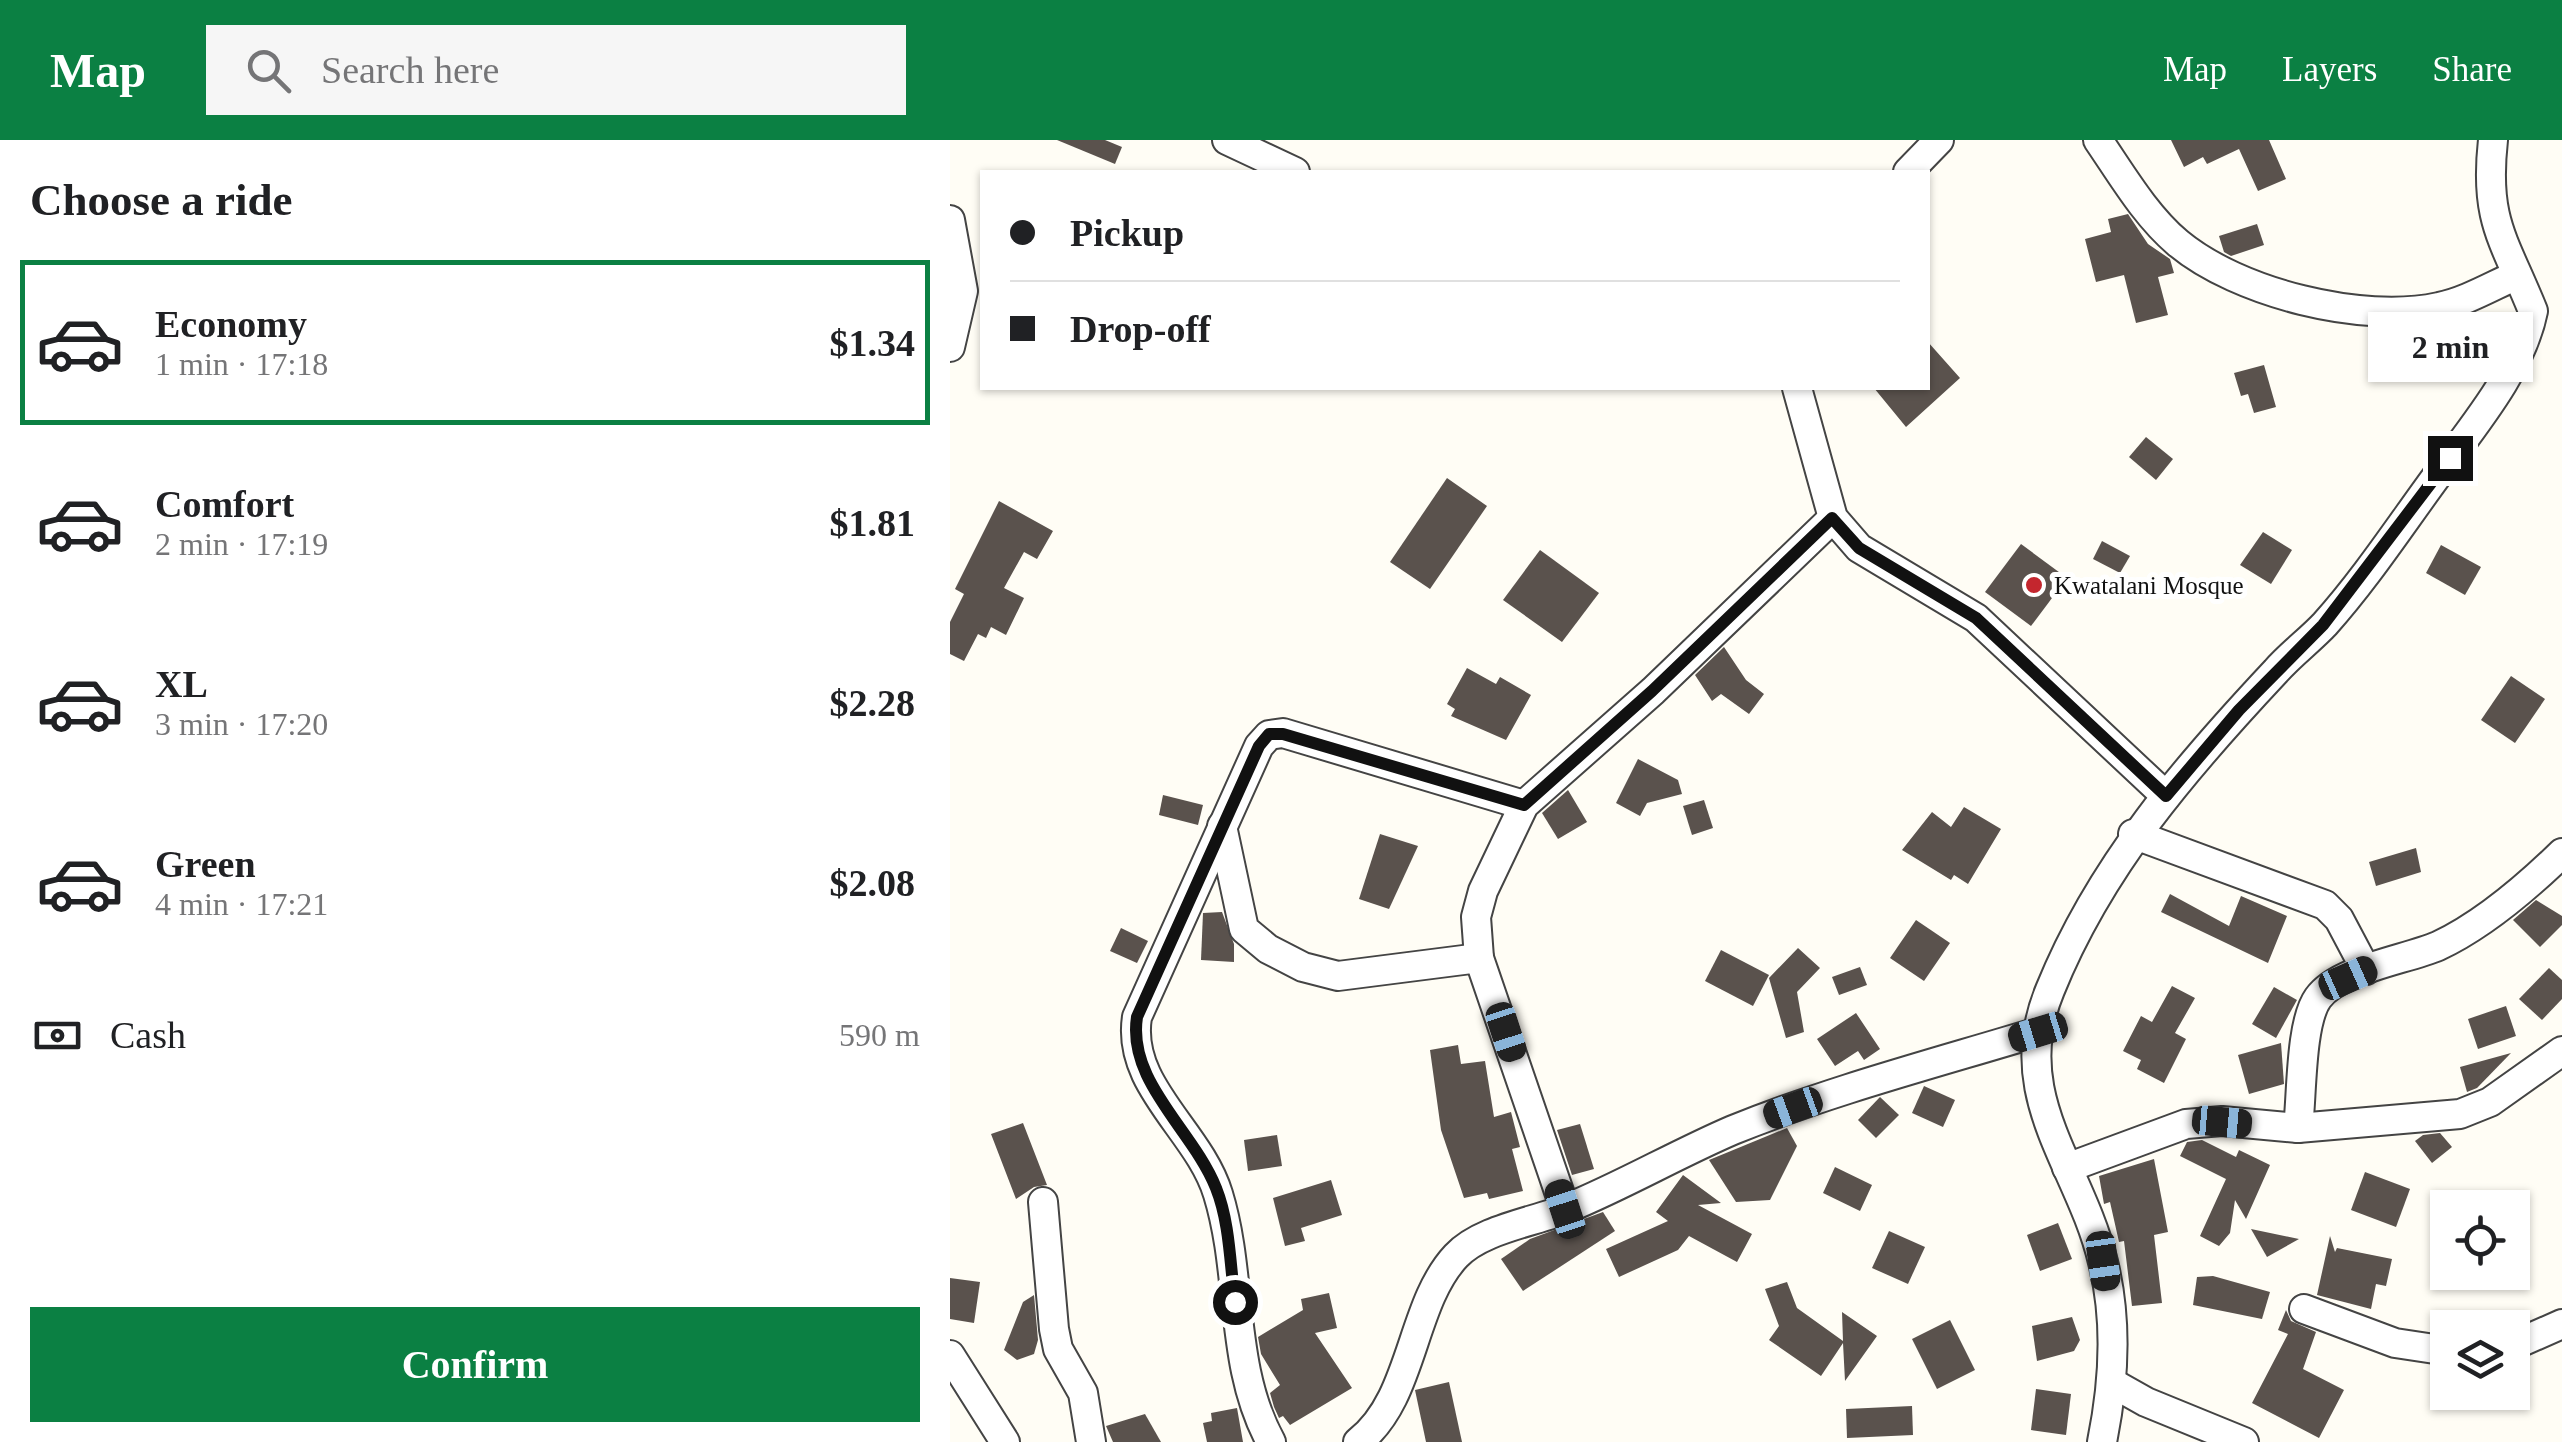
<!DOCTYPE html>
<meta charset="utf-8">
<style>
:root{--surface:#fff;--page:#f6f6f6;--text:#202124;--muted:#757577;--line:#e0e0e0;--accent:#0b8043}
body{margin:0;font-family:Georgia,serif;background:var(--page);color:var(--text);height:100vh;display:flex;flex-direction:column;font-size:38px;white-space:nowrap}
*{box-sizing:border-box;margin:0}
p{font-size:32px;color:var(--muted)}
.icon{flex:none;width:55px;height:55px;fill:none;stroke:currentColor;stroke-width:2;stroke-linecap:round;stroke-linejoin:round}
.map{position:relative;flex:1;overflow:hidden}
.panel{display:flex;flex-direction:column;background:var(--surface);width:950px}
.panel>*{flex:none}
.banner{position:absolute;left:30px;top:30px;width:950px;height:220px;border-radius:0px;box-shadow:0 2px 8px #0004;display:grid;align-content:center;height:220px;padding:0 30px;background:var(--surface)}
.controls{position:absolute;left:1480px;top:1050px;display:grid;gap:20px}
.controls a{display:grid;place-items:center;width:100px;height:100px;border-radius:0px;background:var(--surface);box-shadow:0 2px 8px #0004;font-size:50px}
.end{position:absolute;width:45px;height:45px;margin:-22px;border:12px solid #111;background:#fff;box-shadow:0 0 0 5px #fff}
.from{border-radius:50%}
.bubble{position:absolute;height:70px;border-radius:0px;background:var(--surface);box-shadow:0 2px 8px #0004;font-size:32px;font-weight:700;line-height:70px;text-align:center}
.car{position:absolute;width:30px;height:60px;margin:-30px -15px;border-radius:12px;box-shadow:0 0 8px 2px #0007;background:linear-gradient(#222 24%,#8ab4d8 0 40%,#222 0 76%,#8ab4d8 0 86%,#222 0)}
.banner b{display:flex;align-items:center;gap:35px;height:95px;font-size:38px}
.banner b+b{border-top:2px solid var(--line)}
.banner i{width:25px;height:25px;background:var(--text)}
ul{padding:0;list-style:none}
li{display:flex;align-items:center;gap:30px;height:165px;margin:0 20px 15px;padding:0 10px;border:5px solid transparent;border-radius:0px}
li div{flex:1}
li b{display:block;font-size:38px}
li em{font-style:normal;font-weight:700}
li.active{border-color:var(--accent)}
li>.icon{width:90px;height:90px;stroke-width:1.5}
h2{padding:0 30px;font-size:45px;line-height:120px}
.pay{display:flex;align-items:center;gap:25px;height:110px;padding:0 30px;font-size:38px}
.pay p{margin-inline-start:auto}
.action{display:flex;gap:20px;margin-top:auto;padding:20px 30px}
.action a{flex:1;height:115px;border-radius:0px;background:var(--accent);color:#fff;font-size:40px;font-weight:700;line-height:115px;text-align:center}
header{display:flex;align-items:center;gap:60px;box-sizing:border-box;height:140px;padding:0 50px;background:var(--accent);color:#fff}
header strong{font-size:48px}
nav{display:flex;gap:55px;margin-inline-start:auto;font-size:35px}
.search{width:700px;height:90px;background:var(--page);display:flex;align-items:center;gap:25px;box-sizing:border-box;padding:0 35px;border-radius:0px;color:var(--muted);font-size:38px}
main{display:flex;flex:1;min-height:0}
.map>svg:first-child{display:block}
</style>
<header>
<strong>Map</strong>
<div class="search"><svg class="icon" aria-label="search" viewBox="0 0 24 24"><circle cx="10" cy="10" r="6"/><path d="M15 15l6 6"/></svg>Search here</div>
<nav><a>Map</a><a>Layers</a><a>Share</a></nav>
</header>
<main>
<section class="panel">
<h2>Choose a ride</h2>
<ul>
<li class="active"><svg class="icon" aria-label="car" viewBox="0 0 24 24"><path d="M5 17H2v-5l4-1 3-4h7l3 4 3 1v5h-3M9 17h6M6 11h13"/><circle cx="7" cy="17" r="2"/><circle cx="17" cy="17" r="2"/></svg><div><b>Economy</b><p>1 min · 17:18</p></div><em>$1.34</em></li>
<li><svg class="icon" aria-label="car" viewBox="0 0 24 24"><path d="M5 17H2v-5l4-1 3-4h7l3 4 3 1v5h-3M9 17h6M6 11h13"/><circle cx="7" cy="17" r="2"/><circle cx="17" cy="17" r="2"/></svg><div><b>Comfort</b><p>2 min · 17:19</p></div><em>$1.81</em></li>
<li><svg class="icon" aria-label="car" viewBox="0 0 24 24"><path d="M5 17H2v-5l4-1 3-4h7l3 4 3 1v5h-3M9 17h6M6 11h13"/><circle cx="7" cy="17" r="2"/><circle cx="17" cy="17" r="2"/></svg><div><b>XL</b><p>3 min · 17:20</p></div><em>$2.28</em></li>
<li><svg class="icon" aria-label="car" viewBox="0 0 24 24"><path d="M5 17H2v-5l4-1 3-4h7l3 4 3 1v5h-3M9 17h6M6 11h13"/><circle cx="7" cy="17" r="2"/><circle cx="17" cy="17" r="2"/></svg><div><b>Green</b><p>4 min · 17:21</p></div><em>$2.08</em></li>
</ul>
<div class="pay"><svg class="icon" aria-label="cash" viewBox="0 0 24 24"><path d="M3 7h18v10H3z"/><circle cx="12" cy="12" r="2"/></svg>Cash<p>590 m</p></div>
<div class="action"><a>Confirm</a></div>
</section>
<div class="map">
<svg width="1612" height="1302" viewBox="0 0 1612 1302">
<rect width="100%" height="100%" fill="#fffdf5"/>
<g fill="#5a524d">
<path d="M 107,0 L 155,0 L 172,7 L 165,24 Z"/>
<path d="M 1221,0 L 1319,0 L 1336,39 L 1308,51 L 1289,9 L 1257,24 L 1253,17 L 1234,27 Z"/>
<path d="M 1178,74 L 1198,104 L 1220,119 L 1224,133 L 1208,137 L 1218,175 L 1186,183 L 1174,135 L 1146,142 L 1135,99 L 1161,92 L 1158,79 Z"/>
<path d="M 1307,84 L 1314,105 L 1281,116 L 1274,112 L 1269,96 Z"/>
<path d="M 978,202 L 1010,238 L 956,287 L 924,248 L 978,248 Z"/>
<path d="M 1314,225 L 1326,267 L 1304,273 L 1298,254 L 1291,256 L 1284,233 Z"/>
<path d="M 1196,297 L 1223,319 L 1206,340 L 1179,317 Z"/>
<path d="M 497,338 L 537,366 L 480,449 L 440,422 Z"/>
<path d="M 49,361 L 103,391 L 87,419 L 74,412 L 54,448 L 74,458 L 56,495 L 41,487 L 36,498 L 28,494 L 14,521 L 0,514 L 0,482 L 14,454 L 5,449 Z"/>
<path d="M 1313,392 L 1342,410 L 1321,444 L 1290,425 Z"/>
<path d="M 1152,401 L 1180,416 L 1170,433 L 1143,419 Z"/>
<path d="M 1071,404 L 1117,438 L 1081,486 L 1035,452 Z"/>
<path d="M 1491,405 L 1531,427 L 1515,455 L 1476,433 Z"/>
<path d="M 590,410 L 649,453 L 612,502 L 553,460 Z"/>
<path d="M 774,507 L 796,540 L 814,554 L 799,574 L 771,554 L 762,561 L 745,535 Z"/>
<path d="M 517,528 L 546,544 L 550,537 L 581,555 L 556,600 L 501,576 L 505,569 L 497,564 Z"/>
<path d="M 1561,536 L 1595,559 L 1565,603 L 1531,580 Z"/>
<path d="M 688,619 L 728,640 L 732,654 L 697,663 L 690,676 L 666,663 Z"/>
<path d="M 618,650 L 637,682 L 608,699 L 592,673 Z"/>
<path d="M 213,655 L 253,665 L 248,685 L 209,675 Z"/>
<path d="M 754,660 L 763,688 L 742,695 L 733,666 Z"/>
<path d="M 1014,667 L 1051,689 L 1018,744 L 1004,735 L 1001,740 L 952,710 L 982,672 L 1001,687 Z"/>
<path d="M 430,694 L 468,706 L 439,769 L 409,759 Z"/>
<path d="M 1466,708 L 1471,732 L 1426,746 L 1419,722 Z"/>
<path d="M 1220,754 L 1279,786 L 1291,756 L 1337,776 L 1318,823 L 1211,772 Z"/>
<path d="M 1586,760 L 1612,776 L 1612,785 L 1590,807 L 1563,780 Z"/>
<path d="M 272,772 L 284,804 L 284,822 L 251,820 L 253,773 Z"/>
<path d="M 966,780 L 1000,803 L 974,841 L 940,818 Z"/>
<path d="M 171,788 L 198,801 L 187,823 L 160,811 Z"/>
<path d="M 848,808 L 870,828 L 847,852 L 854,892 L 836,898 L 819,838 Z"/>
<path d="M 771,810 L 819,835 L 803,866 L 755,841 Z"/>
<path d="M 910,827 L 917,845 L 889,855 L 882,837 Z"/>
<path d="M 1599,828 L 1612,840 L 1612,859 L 1592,880 L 1569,859 Z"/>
<path d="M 1222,846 L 1245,858 L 1225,893 L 1236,899 L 1214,943 L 1187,929 L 1191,920 L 1173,911 L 1191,876 L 1202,882 Z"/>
<path d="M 1324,847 L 1347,860 L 1326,898 L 1302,884 Z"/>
<path d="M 1556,866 L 1566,896 L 1528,909 L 1518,879 Z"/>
<path d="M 906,873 L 930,909 L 914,920 L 908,911 L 885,926 L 867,899 Z"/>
<path d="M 1331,903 L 1334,944 L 1299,954 L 1288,915 Z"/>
<path d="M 508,905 L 511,924 L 535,921 L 544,977 L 561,972 L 570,1007 L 562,1009 L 573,1051 L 539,1059 L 537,1053 L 514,1058 L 491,990 L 480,910 Z"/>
<path d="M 1561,913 L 1527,948 L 1517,952 L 1510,927 Z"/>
<path d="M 974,946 L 1005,960 L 993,987 L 962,973 Z"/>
<path d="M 930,957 L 949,975 L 926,998 L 908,980 Z"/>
<path d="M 73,983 L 97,1045 L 84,1047 L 66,1059 L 41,994 Z"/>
<path d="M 630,984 L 644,1029 L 622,1035 L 607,990 Z"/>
<path d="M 837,988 L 847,1006 L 820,1060 L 786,1062 L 759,1020 Z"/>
<path d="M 1490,993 L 1502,1007 L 1482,1023 L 1465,1001 L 1473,995 Z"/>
<path d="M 327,995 L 332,1026 L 298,1031 L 294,1000 Z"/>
<path d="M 1252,1000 L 1286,1017 L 1289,1010 L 1320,1025 L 1296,1079 L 1285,1060 L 1280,1093 L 1269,1106 L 1250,1096 L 1276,1039 L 1230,1016 L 1237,1002 Z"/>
<path d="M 1204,1019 L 1218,1092 L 1204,1095 L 1212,1163 L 1182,1166 L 1174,1101 L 1169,1102 L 1160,1062 L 1154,1064 L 1149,1036 Z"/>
<path d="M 885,1027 L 922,1045 L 910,1071 L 873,1053 Z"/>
<path d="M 1415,1032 L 1460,1049 L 1446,1087 L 1401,1070 Z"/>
<path d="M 733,1035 L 771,1063 L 748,1065 L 802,1094 L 787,1122 L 739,1096 L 728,1110 L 669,1137 L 656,1109 L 718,1081 L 706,1072 Z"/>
<path d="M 381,1040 L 392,1075 L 351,1088 L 355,1101 L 335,1106 L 323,1058 Z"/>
<path d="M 653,1072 L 665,1091 L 573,1151 L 551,1119 L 580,1099 Z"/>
<path d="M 1108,1083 L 1122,1119 L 1090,1131 L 1077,1095 Z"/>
<path d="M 1301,1089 L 1349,1099 L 1317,1117 Z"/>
<path d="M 939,1091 L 975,1107 L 958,1144 L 922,1128 Z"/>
<path d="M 1380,1096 L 1385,1112 L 1387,1108 L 1442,1119 L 1436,1146 L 1426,1144 L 1421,1169 L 1367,1155 Z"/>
<path d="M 1263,1136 L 1320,1152 L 1312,1179 L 1243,1165 L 1247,1137 Z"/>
<path d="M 0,1138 L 30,1142 L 24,1183 L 0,1179 Z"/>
<path d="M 837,1142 L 847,1168 L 893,1201 L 892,1172 L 927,1196 L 895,1241 L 893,1203 L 871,1236 L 819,1200 L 829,1186 L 815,1149 Z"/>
<path d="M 379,1153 L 387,1188 L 365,1193 L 402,1248 L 340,1285 L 333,1276 L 329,1278 L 324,1267 L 320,1253 L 330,1245 L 311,1214 L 308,1197 L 353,1170 L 351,1159 Z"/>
<path d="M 84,1155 L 88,1200 L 84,1214 L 67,1220 L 54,1210 L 73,1162 Z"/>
<path d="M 1336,1170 L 1341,1181 L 1366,1192 L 1353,1229 L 1394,1250 L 1369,1298 L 1302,1263 L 1338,1194 L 1328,1190 Z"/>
<path d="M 1122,1177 L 1130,1200 L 1124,1211 L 1087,1221 L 1082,1186 Z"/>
<path d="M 1000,1180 L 1025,1230 L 987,1249 L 962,1199 Z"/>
<path d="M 499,1242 L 512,1302 L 476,1302 L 465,1250 Z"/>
<path d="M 1086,1249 L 1121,1254 L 1116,1295 L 1081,1290 Z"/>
<path d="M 962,1266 L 963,1295 L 897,1298 L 896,1269 Z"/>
<path d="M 287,1268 L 293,1302 L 257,1302 L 253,1283 L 262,1281 L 261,1273 Z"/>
<path d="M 195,1274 L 211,1302 L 163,1302 L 156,1286 Z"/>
</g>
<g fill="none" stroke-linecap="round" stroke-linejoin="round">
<defs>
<g id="street">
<path d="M 277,0 L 345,32"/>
<path d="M 1148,0 C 1172,35 1195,75 1228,103 C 1288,153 1412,184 1489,167 C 1515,162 1542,146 1567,135"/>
<path d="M 958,32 L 989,0"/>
<path d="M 0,80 L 13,151 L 0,207"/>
<path d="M 847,248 L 883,378 L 909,408 L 1026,478 L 1216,656"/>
<path d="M 272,686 L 294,789 L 318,809 L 353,827 L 388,836 L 529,818"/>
<path d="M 1183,694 L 1375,765 L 1389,779 L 1416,830"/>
<path d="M 1348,988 C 1352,956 1350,883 1368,858 C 1389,829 1455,820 1488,806 C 1533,785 1577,747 1612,713"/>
<path d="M 1117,1028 L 1236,984 L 1272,981 L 1348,988 L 1510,974 L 1540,962 L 1612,911"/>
<path d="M 93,1062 L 104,1189 L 108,1209 L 133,1253 L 141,1302"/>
<path d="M 615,1069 L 529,818 L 526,777 L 533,751 L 574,665 L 703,551 L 883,378"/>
<path d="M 1354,1169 L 1445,1203 L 1498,1211"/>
<path d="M 1562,1206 L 1612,1184"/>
<path d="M 0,1215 L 55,1302"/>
<path d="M 1164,1244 L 1196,1262 L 1294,1302"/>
<path d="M 321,1302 C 279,1226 293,1135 268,1054 C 249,991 176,946 187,877 L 309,606 L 319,595 L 333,593 L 574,665"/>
<path d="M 408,1302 C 464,1259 460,1165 506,1116 C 531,1089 585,1082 618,1068 C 674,1045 727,1014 783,990 C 882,950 986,923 1088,892"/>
<path d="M 1152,1302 C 1164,1243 1168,1182 1153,1122 C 1130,1025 1056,956 1100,850 C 1150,726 1236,627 1326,531 C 1341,514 1360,500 1375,484 C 1417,437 1452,383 1489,333 C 1524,285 1571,230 1583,171 C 1554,99 1534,81 1543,0"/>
</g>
</defs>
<use href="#street" stroke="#444" stroke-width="32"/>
<use href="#street" stroke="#fff" stroke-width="28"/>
</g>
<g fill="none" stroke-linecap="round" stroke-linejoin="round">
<path stroke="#111" stroke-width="12" d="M 285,1162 C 280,1125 280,1083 266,1048 C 243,990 177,942 187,877 L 309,606 L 319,594 L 333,594 L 574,665 L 702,551 L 882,378 L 909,408 L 1026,478 L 1216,656 L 1289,570 L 1373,485 L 1500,318"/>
</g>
<circle fill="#c4262e" stroke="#fff" stroke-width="4" cx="1084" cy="445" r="10"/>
<g text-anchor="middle" stroke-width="10" stroke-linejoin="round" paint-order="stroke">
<g font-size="25" fill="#111" stroke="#fff" text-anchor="start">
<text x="1104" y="454">Kwatalani Mosque</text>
</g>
</g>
</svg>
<div class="controls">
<a><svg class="icon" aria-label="locate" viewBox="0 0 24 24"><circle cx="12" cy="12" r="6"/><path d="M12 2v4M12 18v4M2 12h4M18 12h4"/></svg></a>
<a><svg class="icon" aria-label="layers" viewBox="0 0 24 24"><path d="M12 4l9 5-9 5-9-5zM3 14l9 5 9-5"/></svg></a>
</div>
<i class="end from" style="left:285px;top:1162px"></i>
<i class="end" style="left:1500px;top:318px"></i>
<div class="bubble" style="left:1418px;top:172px;width:165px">2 min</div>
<i class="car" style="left:1398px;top:838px;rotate:66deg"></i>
<i class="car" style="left:556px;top:892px;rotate:162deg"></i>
<i class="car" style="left:1088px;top:892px;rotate:253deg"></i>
<i class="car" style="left:843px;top:968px;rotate:250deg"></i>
<i class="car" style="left:1272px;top:982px;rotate:95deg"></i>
<i class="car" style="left:615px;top:1069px;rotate:342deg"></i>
<i class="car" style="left:1153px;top:1121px;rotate:172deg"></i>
<div class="banner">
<b><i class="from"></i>Pickup</b>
<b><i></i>Drop-off</b>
</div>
</div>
</main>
